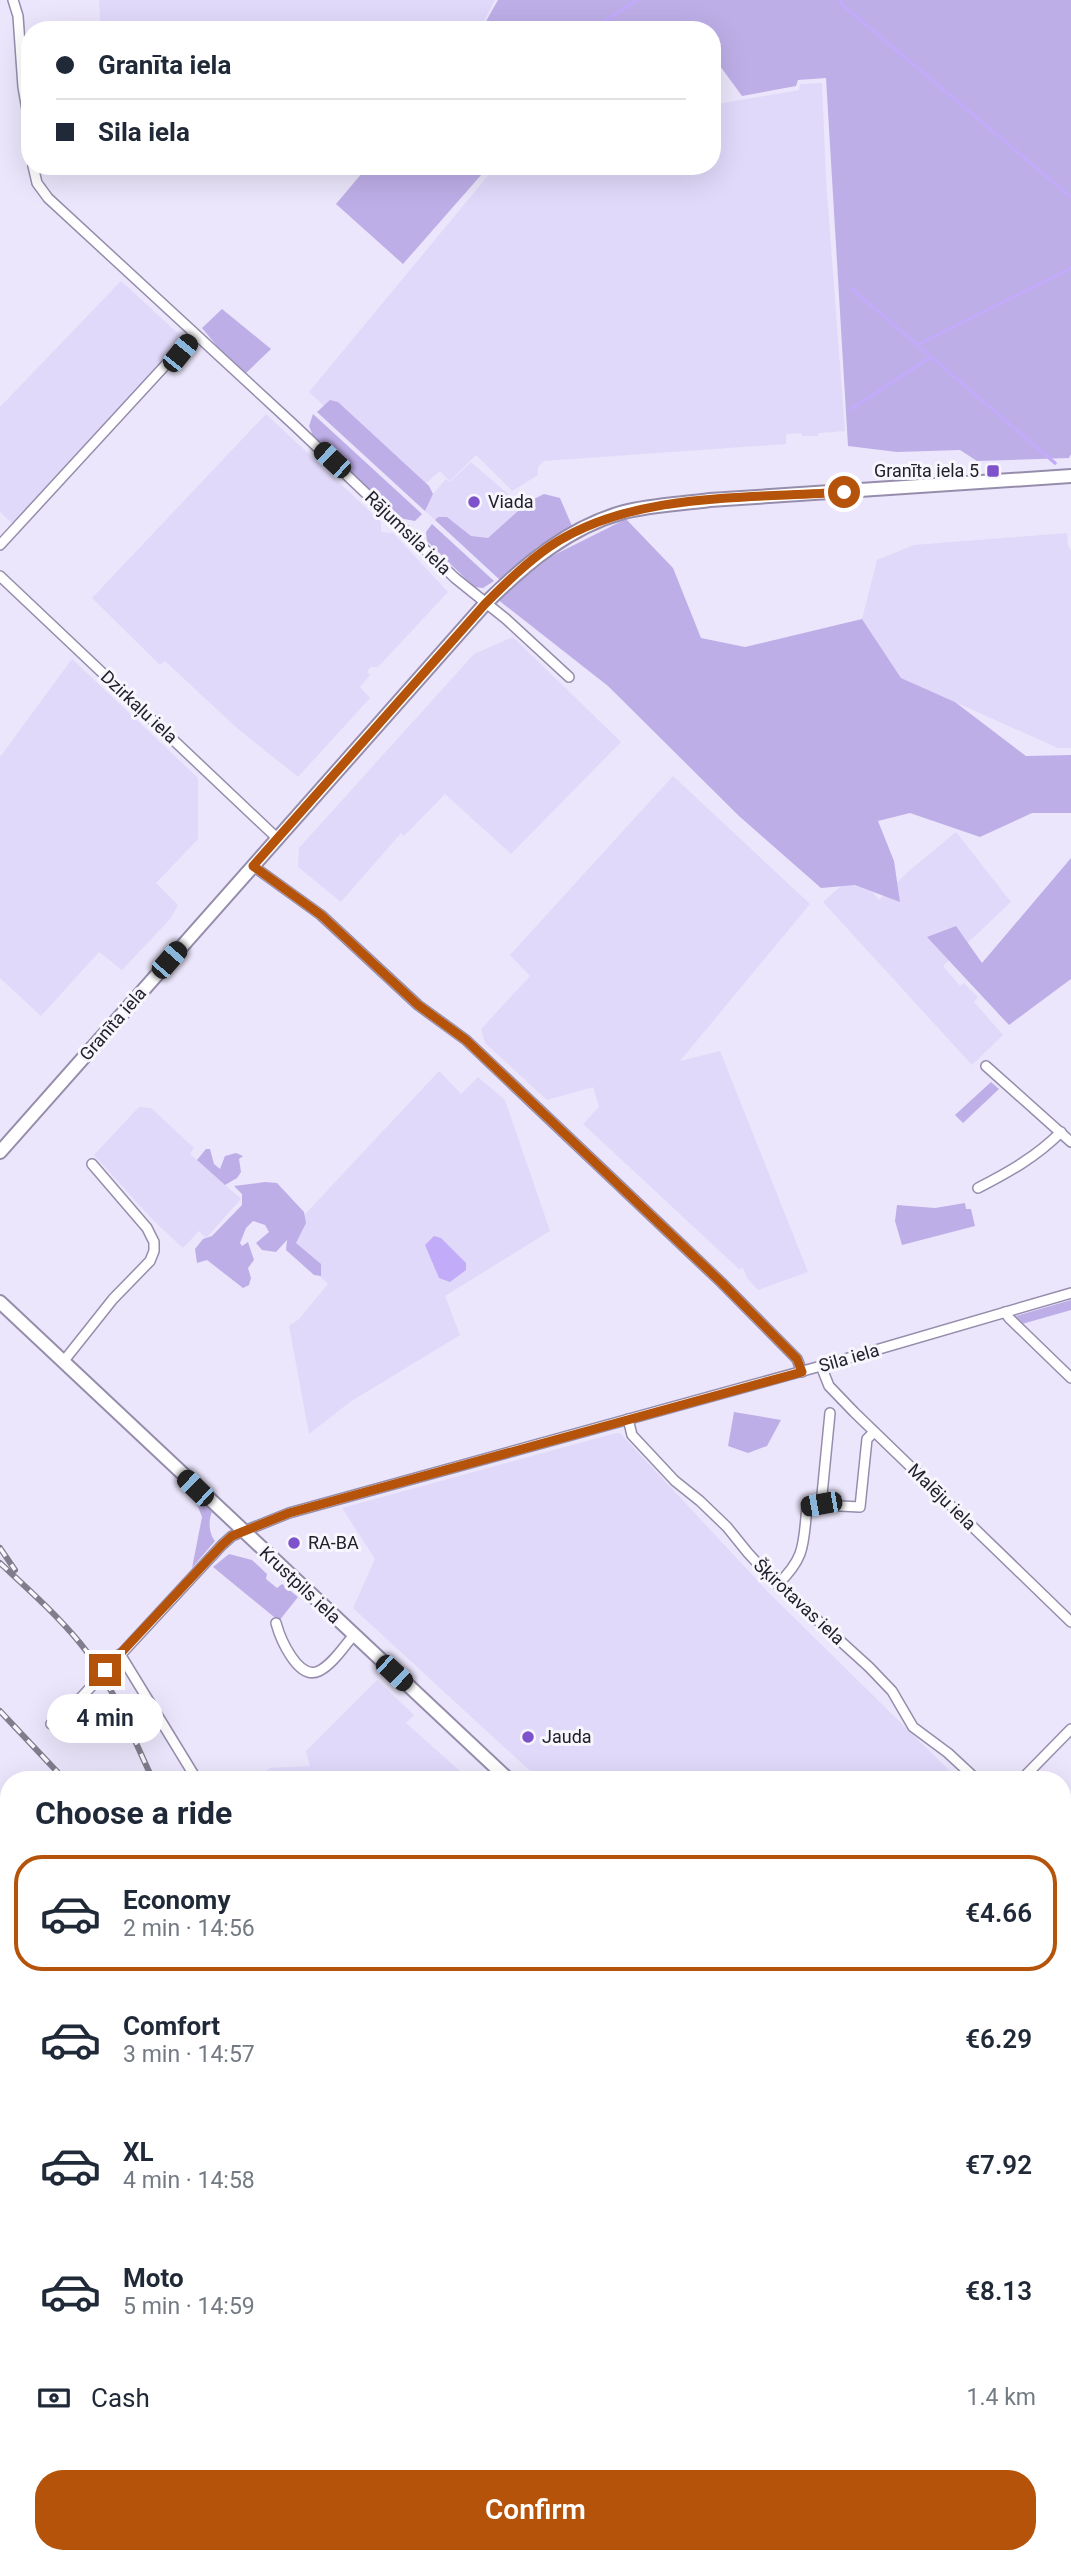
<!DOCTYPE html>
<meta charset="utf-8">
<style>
:root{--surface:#fff;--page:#f2f2f3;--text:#1f2937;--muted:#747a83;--line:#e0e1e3;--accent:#b45309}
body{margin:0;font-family:Roboto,sans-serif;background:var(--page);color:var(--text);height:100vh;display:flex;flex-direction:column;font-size:26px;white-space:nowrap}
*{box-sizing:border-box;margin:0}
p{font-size:23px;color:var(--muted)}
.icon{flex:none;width:38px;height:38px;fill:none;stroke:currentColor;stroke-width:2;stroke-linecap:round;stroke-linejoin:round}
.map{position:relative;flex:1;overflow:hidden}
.drawer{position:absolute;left:0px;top:1771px;width:1071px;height:793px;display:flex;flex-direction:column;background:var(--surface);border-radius:28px 28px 0 0;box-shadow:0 7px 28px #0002}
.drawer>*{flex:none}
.guide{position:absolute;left:21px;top:21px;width:700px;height:154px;border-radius:28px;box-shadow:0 7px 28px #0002;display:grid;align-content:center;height:154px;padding:0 35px;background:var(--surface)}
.end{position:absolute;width:32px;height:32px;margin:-16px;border:9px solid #b45309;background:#fff;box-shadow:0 0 0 4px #fff}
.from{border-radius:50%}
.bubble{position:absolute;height:49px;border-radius:24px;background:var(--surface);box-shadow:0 7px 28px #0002;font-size:23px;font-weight:600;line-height:49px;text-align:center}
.car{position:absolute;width:21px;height:42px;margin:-21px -10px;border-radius:9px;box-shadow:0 0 5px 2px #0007;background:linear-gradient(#222 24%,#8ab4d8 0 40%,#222 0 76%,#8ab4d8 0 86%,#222 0)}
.guide b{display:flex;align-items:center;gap:24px;height:66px;font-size:26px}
.guide b+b{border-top:2px solid var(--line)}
.guide i{width:18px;height:18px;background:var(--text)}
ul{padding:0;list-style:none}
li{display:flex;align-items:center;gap:21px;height:116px;margin:0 14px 10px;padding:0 21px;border:4px solid transparent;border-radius:28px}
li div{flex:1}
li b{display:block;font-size:26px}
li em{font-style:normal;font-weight:600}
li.selected{border-color:var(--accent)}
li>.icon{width:63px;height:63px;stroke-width:1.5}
h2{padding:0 35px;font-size:32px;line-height:84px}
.pay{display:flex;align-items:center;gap:18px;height:77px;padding:0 35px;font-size:26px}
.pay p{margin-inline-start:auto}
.button{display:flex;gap:14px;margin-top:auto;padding:14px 35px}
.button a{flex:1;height:80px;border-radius:28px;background:var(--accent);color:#fff;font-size:28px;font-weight:600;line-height:80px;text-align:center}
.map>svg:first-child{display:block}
</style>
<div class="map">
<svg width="1071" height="2563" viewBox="0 0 1071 2563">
<rect width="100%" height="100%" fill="#ebe6fb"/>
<g fill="#e1d9fa">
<path d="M 99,0 L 495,0 L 479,30 L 101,30 Z"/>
<path d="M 822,83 L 826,180 L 845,431 L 819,433 L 818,436 L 802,436 L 801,433 L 786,434 L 786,444 L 544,461 L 538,467 L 538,475 L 512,491 L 476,455 L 450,481 L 440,471 L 417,491 L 309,392 L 496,166 L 712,166 L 712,105 L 799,90 L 800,84 Z"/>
<path d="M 121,281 L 184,339 L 13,524 L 0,512 L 0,407 Z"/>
<path d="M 266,414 L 381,522 L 381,532 L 393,533 L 448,592 L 378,667 L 371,667 L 367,672 L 370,675 L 360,687 L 370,698 L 298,777 L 238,729 L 165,661 L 160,665 L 92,598 Z"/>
<path d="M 471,462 L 524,508 L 490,540 L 472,540 L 438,517 L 435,520 L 425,511 L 433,494 L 446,479 L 450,482 Z"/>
<path d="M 1067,533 L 1068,545 L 1071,551 L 1071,748 L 1058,748 L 901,678 L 862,619 L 877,560 L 914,545 Z"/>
<path d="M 513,637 L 621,742 L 511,854 L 445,794 L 404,836 L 401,833 L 341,902 L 298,867 L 299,848 L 474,654 Z"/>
<path d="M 72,659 L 198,778 L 198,839 L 156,883 L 178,905 L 170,919 L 122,970 L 99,952 L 41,1016 L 0,978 L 0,757 Z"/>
<path d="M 673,776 L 810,904 L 680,1061 L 720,1051 L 808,1272 L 758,1290 L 747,1278 L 743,1268 L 739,1269 L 583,1124 L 599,1107 L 593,1087 L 547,1100 L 485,1043 L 481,1029 L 530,976 L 510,955 Z"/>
<path d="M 956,832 L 1011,902 L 943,966 L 960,986 L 964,983 L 978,997 L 974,1002 L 1003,1035 L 972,1065 L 823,902 L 856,873 L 879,900 L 910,870 Z"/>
<path d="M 439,1071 L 461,1094 L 478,1077 L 505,1100 L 550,1231 L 445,1296 L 460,1335 L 350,1402 L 309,1434 L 289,1326 L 299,1319 L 328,1284 L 294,1252 L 295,1225 Z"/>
<path d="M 139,1107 L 151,1108 L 194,1148 L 190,1154 L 241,1199 L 206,1238 L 199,1231 L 183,1248 L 153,1220 L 94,1155 Z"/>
<path d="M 616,1433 L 620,1433 L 770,1594 L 959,1780 L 540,1780 L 353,1608 L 375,1559 L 342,1508 Z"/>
<path d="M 377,1680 L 414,1715 L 406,1723 L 470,1780 L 260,1780 L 258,1777 L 270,1768 L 310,1766 L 306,1751 Z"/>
<path d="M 1071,2350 L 1071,2563 L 887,2563 L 880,2555 L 1062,2555 L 1062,2354 Z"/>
<path d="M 0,2424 L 9,2433 L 9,2546 L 0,2556 Z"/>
</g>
<g fill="#beaee8">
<path d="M 498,0 L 1071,0 L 1071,454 L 1069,458 L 977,461 L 960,450 L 897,452 L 848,446 L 826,78 L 798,80 L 796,86 L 742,96 L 712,55 L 712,30 L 481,30 Z"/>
<path d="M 368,166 L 489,166 L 403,264 L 336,204 Z"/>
<path d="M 222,309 L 271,349 L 246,373 L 217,346 L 202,328 Z"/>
<path d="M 330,400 L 338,402 L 429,486 L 433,494 L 425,511 L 317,412 Z"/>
<path d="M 313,414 L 422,514 L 415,521 L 399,518 L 313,436 L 309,426 Z"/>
<path d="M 544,494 L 560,498 L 572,526 L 537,547 L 500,580 L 435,520 L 438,517 L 447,517 L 471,536 L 488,538 L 528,502 Z"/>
<path d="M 626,519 L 673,568 L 701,638 L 745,647 L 862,619 L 901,678 L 955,702 L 1026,756 L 1071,755 L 1071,813 L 1032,813 L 980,837 L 910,813 L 878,821 L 894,861 L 900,902 L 855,885 L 821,888 L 739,816 L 608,686 L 497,599 L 552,556 Z"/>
<path d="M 432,524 L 494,581 L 483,588 L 474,587 L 427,541 L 426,532 Z"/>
<path d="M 1071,858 L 1071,979 L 1009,1025 L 927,937 L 956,926 L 982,963 Z"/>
<path d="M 991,1082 L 999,1089 L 963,1123 L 955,1115 Z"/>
<path d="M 206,1149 L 210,1149 L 214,1164 L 220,1169 L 225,1156 L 236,1153 L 243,1156 L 239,1159 L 241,1172 L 237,1178 L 225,1185 L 197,1160 Z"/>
<path d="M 265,1182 L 277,1183 L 304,1212 L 306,1223 L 296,1243 L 321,1264 L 321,1276 L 314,1275 L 286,1250 L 287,1240 L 276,1252 L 262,1250 L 256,1243 L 269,1232 L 265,1225 L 253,1221 L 246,1228 L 240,1243 L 242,1246 L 248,1242 L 254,1260 L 248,1268 L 251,1278 L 249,1285 L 243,1288 L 207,1260 L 197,1263 L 195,1249 L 203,1239 L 212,1236 L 242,1205 L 242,1194 L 234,1186 Z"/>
<path d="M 965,1203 L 966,1209 L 971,1209 L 975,1226 L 902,1245 L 895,1221 L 897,1205 L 935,1208 Z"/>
<path d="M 1071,1300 L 1071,1310 L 1022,1324 L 1016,1316 Z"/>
<path d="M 734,1412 L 781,1420 L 767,1446 L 748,1453 L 728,1446 Z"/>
<path d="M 194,1496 L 212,1512 C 208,1521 209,1534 215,1541 L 192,1568 L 202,1517 Z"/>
<path d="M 229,1554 L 252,1560 L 267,1574 L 266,1579 L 277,1588 L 282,1584 L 298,1597 L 279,1621 L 213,1567 Z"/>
</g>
<path fill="#c2abf9" d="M 434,1236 L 441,1238 L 466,1263 L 466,1270 L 450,1282 L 439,1278 L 425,1245 Z"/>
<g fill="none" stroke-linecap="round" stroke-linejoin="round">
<g stroke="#c2abf9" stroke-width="3.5">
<path d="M 839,0 L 845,7 L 1071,197"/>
<path d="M 591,30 L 637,0"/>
<path d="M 852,289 L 1055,463"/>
<path d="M 917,345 L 1071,268"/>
<path d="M 851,409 L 931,357"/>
<path d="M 1066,2288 L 1071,2284"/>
</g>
<defs>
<g id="street">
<path d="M 13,0 L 18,16 L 23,87 L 30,127"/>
<path d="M 33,166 L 37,183 L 48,198 L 294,425 L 455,578 L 506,619 L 569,677"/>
<path d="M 0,545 L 194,334"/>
<path d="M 0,576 L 278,839"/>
<path d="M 253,866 L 321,915 L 418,1005 L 466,1040 L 722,1283 L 797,1359 L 802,1372"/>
<path d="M 986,1066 L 1071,1142"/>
<path d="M 978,1188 C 1009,1172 1036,1157 1061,1132"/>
<path d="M 1005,1312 L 1009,1318 L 1071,1378"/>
<path d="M 63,1362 L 113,1299 L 150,1261 L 154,1251 L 154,1242 L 147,1228 L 92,1164"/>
<path d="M 821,1366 L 829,1386 L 854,1412 L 1071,1622"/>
<path d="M 628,1419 L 632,1435 L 675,1481 L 700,1501 L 727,1527 L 748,1553 L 772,1579 L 869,1667 L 892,1691 L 913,1727 L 948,1753 L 977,1780"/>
<path d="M 821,1505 L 830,1413"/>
<path d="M 778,1584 C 806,1557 803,1544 807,1507 L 821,1505 L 860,1507 L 867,1439 L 874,1432"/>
<path d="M 276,1623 C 280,1638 298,1681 319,1671 C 333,1664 344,1646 354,1635"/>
<path d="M 120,1654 L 197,1780"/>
<path d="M 51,1724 L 63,1717 L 222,1545 L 232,1536 L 289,1513 L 821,1366 L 1071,1293"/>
<path d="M 1021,1780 L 1071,1729"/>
<path d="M 1062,1851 L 1071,1861"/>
<path d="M 0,2065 L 9,2055"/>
<path d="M 0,2183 L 9,2174"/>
<path d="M 1062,2259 L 1071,2250"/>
<path d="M 0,2355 L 9,2363"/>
<path d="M 191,2555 L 200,2563"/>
<path d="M 449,2555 L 457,2563"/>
<path d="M 576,2555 L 584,2563"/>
<path d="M 26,2563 L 34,2555"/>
<path d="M 99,2563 L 103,2555"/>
<path d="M 292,2563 L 299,2555"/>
<path d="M 402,2563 L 409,2555"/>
</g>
<g id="secondary">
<path d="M 0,1152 L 485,604 C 525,564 569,527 624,512 C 652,505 681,504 710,500 L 1071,476"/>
<path d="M 0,1302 L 509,1780"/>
<path d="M 0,2015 L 9,2023"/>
<path d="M 1062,2303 L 1071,2311"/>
<path d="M 480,2563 L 486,2555"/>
</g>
</defs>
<use href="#street" stroke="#968dad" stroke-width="12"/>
<use href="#secondary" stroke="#968dad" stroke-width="16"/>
<use href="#street" stroke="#fff" stroke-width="9"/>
<use href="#secondary" stroke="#fff" stroke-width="12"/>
<defs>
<g id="rail">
<path d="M 0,1548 L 15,1570"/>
<path d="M 0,1563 C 28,1589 56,1614 80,1643 C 111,1680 132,1736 153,1780"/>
<path d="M 0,1711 L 65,1780"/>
<path d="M 0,1921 L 9,1929"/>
<path d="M 683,2555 L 692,2563"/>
<path d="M 798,2555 L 806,2563"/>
</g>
</defs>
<use href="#rail" stroke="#817d8d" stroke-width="6"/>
<use href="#rail" stroke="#f7f6fd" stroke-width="3.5" stroke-dasharray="10" stroke-linecap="butt"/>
</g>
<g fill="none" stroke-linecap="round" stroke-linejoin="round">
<path stroke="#b45309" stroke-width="9" d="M 105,1670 L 222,1545 L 232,1536 L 289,1513 L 802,1372 L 797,1359 L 722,1283 L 466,1040 L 418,1005 L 321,915 L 253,866 L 485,604 C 505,584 526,563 549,547 C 631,491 748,499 844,492"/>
</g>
<g fill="#7e52ca" stroke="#f7f6fd" stroke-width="2.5">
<rect x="986" y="464" width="14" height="14" rx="3.5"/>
<circle cx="474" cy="502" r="7"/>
<circle cx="294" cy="1543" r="7"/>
<circle cx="528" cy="1737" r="7"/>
</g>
<g text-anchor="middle" stroke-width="6" stroke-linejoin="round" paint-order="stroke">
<g font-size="18" fill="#23202c" stroke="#f7f6fd" text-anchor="start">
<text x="979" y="477" text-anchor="end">Granīta iela 5</text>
<text x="488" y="508">Viada</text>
<text x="308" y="1549">RA-BA</text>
<text x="542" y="1743">Jauda</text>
</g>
<g font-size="18" fill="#23202c" stroke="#f7f6fd">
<text transform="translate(408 533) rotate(44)" y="6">Rājumsila iela</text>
<text transform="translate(139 707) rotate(43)" y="6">Dzirkaļu iela</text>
<text transform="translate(113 1024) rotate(-49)" y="6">Granīta iela</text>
<text transform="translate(849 1358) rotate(-16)" y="6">Sila iela</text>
<text transform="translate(942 1497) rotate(44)" y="6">Malēju iela</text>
<text transform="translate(300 1585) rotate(43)" y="6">Krustpils iela</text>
<text transform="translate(799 1602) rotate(43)" y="6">Šķirotavas iela</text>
</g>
</g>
</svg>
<i class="end from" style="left:844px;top:492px"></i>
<i class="end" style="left:105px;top:1670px"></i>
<div class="bubble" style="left:47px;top:1694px;width:116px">4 min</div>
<i class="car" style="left:180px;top:353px;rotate:39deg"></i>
<i class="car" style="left:332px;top:460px;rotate:313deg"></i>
<i class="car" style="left:169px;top:960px;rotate:41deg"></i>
<i class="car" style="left:195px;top:1488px;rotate:314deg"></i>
<i class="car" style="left:821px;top:1504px;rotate:260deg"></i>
<i class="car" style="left:394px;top:1673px;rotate:133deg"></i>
<div class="guide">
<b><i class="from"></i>Granīta iela</b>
<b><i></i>Sila iela</b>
</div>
<section class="drawer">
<h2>Choose a ride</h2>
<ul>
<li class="selected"><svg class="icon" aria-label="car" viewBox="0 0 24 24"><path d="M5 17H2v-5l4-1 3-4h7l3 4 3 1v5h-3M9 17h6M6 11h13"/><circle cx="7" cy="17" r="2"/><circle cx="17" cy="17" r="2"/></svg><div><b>Economy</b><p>2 min · 14:56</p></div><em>€4.66</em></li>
<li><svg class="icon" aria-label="car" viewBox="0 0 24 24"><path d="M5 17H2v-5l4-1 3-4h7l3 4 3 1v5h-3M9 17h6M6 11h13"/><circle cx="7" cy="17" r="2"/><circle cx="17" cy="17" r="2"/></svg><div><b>Comfort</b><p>3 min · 14:57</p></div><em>€6.29</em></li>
<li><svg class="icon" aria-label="car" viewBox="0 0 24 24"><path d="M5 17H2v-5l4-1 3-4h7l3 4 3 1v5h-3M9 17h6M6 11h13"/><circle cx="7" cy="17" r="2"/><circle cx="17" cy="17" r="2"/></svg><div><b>XL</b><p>4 min · 14:58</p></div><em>€7.92</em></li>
<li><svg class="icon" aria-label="car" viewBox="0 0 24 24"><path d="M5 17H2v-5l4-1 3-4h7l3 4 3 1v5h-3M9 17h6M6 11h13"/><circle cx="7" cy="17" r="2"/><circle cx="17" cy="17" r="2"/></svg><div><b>Moto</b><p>5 min · 14:59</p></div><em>€8.13</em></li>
</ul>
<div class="pay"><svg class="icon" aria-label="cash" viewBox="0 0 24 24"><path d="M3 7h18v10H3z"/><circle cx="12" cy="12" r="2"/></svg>Cash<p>1.4 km</p></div>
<div class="button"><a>Confirm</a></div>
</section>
</div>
